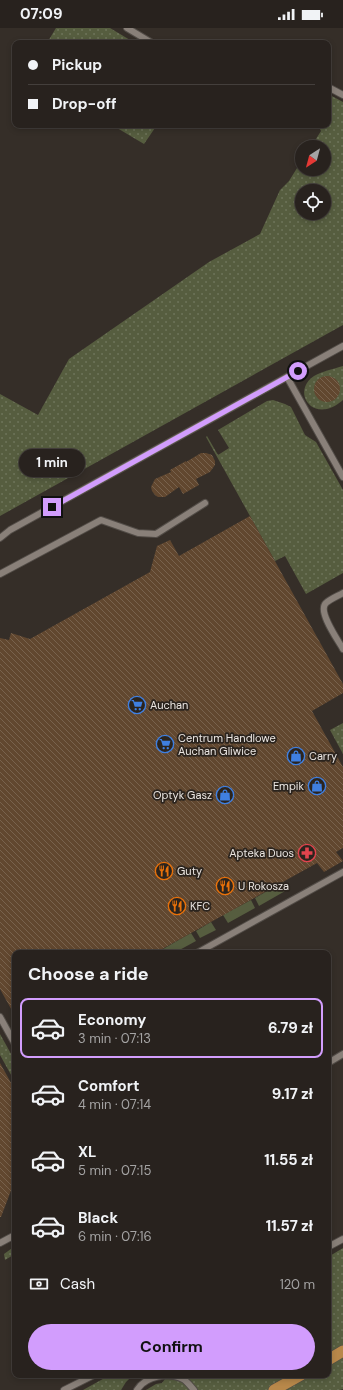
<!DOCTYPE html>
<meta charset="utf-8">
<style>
:root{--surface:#28221e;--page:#302a27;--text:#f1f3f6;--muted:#a5a4a4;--line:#443f3c;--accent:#d29dfd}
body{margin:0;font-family:"DM Sans",sans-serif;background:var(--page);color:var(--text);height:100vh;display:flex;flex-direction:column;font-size:15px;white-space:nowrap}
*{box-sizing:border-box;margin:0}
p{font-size:13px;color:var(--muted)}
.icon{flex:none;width:22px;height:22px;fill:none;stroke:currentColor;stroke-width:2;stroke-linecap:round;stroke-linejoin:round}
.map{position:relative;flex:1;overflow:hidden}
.side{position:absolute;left:12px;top:922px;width:319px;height:428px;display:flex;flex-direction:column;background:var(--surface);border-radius:8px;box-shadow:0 2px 6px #0003,0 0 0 1px var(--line)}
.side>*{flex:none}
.guide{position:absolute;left:12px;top:12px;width:319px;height:88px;border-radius:8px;box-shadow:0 2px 6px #0003,0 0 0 1px var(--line);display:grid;align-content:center;height:88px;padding:0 16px;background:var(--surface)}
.needle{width:26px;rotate:216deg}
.tools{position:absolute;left:295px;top:112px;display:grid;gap:8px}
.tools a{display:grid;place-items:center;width:36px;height:36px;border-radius:50%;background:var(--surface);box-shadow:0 2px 6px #0003,0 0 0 1px var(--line);font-size:20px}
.end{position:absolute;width:18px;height:18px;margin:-9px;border:5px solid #d29dfd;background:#111;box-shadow:0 0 0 2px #111}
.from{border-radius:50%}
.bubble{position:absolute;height:28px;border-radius:14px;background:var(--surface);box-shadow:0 2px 6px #0003,0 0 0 1px var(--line);font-size:13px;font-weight:700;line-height:28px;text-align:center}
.guide b{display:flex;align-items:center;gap:14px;height:38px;font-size:15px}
.guide b+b{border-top:1px solid var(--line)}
.guide i{width:10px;height:10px;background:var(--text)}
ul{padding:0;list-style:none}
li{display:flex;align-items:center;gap:12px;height:60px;margin:0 8px 6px;padding:0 8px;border:2px solid transparent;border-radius:8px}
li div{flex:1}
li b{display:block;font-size:15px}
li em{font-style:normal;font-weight:700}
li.current{border-color:var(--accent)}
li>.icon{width:36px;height:36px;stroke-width:1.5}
h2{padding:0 16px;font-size:18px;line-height:48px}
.pay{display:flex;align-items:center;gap:10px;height:44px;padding:0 16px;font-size:15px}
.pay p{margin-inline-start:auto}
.cta{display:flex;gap:8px;margin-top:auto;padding:8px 16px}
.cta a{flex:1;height:46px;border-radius:24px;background:var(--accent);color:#111;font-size:16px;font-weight:700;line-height:46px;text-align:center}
.status{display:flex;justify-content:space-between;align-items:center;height:28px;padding:0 20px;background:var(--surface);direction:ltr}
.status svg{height:11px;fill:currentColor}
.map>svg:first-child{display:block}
</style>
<div class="status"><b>07:09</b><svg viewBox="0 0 49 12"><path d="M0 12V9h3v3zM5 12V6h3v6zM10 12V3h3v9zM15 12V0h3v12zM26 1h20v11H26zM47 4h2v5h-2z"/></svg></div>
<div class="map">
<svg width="343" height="1362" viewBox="0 0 343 1362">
<defs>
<pattern id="grass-dots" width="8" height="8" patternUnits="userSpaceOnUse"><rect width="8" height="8" fill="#565d3f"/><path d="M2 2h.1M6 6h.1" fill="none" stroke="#6e745a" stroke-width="1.8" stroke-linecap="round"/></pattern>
<pattern id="building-back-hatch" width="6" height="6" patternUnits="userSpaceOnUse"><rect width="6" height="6" fill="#61472f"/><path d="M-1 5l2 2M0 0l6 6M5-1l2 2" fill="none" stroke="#78624d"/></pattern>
</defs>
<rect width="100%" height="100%" fill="#352e28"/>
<g fill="url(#grass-dots)" fill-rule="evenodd">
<path d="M 56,0 L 110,0 L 135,15 L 47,15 Z"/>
<path d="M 328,66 L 343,74 L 343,297 L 0,488 L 0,366 L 38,387 L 69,331 L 209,234 L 260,206 L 280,162 L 289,153 L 302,132 L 302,141 L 324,141 L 324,119 L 311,119 L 321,103 L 319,99 L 316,97 L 328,97 ZM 302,163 L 324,163 L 324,185 L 302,185 Z"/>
<path d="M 112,97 L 157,97 L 144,116 Z"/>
<path d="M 343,338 L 343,372 C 314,398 290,364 314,348 C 323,343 333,341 343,338 Z"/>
<path d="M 273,372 L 285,376 L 291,379 L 305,407 L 316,414 L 343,462 L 343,545 L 306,566 L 285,528 L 275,533 L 206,409 L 207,408 L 218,427 L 229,420 L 218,402 L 267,373 Z"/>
<path d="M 343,695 L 343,726 L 330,702 Z"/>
<path d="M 0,1006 L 15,1033 L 15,1054 L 0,1027 Z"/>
<path d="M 15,1218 L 15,1226 L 5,1232 L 4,1226 Z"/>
<path d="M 343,1220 L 343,1361 L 340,1362 L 146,1362 L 156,1356 L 162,1355 L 168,1347 L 328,1347 L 328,1229 Z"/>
<path d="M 110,1347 L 133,1347 L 126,1354 L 121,1362 L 83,1362 Z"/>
</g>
<g fill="#565d3f">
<path d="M 283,854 L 287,862 L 259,878 L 255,870 Z"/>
<path d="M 251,872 L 255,880 L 228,895 L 223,887 Z"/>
<path d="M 211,894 L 216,902 L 200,910 L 196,903 Z"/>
<path d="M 191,905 L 196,913 L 174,925 L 156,925 Z"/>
</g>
<g fill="url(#building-back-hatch)">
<circle cx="327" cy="361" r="13"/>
<path d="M 201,425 L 206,425 L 212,427 L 215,433 L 215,437 L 210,444 L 196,451 L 199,457 L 183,466 L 179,459 L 165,469 L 158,469 L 155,467 L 152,463 L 151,459 L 155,451 L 171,444 L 170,442 L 186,433 L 186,434 Z"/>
<path d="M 250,488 L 343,656 L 343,665 L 312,683 L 343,739 L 343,820 L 336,824 L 343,833 L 324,844 L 317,835 L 155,925 L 15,925 L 15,988 L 0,961 L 0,610 L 9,612 L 11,605 L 30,611 L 150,544 L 157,518 L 170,512 L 179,528 Z"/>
<path d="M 0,1035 L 15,1062 L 15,1152 L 1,1189 L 0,1189 Z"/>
</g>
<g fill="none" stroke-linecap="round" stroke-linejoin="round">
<defs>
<g id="service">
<path d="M 127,0 L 152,15"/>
<path d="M 328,59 L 343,67"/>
<path d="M 287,349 L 343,449"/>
<path d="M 0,510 L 10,502 L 343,318"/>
<path d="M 0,546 L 101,492 L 138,505 L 156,506 L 205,475"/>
<path d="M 343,565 C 338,568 330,571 326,575 C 317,583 338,612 343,621"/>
<path d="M 197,925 L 343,844"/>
<path d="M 0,989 L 15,1016"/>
<path d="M 328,1035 L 343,1026"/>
<path d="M 0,1215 L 15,1207"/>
<path d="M 328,1219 L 343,1211"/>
<path d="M 64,1362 L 94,1347"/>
<path d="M 137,1362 C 145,1348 169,1344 183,1351 C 187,1353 191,1359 194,1362"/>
</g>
<g id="primary">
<path d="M 328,1332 L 343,1323"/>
<path d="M 274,1362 L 301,1347"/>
</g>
</defs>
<use href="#service" stroke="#524c47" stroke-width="8"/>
<use href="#primary" stroke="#524c47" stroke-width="12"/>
<use href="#service" stroke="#898079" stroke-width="6"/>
<use href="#primary" stroke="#b8884a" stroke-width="11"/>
</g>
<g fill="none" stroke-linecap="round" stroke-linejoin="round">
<path stroke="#d29dfd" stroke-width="5" d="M 52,479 L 298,343"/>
</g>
<defs>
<symbol id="supermarket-ring" viewBox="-11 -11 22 22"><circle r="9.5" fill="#2b241e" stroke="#3f7fe0" stroke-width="1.5"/><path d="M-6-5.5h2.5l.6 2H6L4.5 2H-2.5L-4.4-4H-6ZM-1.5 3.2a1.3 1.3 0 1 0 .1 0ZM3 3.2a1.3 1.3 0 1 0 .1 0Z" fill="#3f7fe0"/></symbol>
<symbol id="shop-ring" viewBox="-11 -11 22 22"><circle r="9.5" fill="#2b241e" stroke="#3f7fe0" stroke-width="1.5"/><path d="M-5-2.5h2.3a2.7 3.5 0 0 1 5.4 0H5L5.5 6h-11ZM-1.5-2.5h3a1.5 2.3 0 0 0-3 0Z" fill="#3f7fe0"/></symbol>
<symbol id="pharmacy-ring" viewBox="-11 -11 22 22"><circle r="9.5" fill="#2b241e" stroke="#e0444e" stroke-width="1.5"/><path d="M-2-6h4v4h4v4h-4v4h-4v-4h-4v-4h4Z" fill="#e0444e"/></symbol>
<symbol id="restaurant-ring" viewBox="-11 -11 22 22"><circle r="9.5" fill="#2b241e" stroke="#e8710a" stroke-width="1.5"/><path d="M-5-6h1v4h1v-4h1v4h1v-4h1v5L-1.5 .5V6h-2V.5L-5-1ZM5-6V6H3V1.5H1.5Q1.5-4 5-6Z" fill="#e8710a"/></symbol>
</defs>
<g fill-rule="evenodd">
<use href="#supermarket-ring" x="127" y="667" width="20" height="20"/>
<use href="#supermarket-ring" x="155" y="706" width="20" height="20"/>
<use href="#shop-ring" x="286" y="718" width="20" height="20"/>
<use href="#shop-ring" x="307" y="748" width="20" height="20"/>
<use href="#shop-ring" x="215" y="757" width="20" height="20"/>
<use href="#pharmacy-ring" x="297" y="815" width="20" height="20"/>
<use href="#restaurant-ring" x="154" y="833" width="20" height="20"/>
<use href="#restaurant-ring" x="215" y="848" width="20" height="20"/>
<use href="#restaurant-ring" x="167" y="868" width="20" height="20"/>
</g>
<g text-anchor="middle" stroke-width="3.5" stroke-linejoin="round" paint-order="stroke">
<g font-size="11" fill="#ebe6e2" stroke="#2b241e" text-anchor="start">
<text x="150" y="681">Auchan</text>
<text x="178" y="714">Centrum Handlowe<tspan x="178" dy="13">Auchan Gliwice</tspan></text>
<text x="309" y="732">Carry</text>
<text x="304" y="762" text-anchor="end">Empik</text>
<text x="212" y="771" text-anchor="end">Optyk Gasz</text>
<text x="294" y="829" text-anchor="end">Apteka Duos</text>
<text x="177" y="847">Guty</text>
<text x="238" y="862">U Rokosza</text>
<text x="190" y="882">KFC</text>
</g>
</g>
</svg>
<div class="tools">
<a><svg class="needle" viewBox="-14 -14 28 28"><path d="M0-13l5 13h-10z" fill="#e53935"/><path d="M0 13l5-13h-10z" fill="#a5a4a4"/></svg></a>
<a><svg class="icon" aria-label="locate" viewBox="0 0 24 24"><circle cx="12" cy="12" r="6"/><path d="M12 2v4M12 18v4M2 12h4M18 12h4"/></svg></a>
</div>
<i class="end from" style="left:298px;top:343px"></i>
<i class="end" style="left:52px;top:479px"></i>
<div class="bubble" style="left:19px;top:421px;width:66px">1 min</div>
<div class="guide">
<b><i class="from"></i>Pickup</b>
<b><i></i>Drop-off</b>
</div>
<section class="side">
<h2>Choose a ride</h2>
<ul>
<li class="current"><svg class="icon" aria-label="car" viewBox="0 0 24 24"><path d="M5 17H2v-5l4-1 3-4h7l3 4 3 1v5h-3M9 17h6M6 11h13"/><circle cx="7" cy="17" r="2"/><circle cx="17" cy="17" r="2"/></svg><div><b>Economy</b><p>3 min · 07:13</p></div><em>6.79 zł</em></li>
<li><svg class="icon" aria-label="car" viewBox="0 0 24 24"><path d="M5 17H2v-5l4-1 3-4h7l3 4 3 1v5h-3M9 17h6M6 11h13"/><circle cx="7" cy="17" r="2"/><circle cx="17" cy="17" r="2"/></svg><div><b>Comfort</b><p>4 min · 07:14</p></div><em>9.17 zł</em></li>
<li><svg class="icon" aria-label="car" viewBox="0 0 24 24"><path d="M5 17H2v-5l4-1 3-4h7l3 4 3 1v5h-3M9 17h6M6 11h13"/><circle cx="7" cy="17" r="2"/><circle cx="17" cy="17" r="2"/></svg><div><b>XL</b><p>5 min · 07:15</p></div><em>11.55 zł</em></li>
<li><svg class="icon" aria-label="car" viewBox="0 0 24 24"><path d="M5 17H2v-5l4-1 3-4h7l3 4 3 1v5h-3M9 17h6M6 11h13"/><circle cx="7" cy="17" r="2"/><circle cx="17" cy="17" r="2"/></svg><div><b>Black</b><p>6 min · 07:16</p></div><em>11.57 zł</em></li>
</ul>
<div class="pay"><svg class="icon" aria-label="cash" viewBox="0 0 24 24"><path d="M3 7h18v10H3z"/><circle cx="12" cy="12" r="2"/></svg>Cash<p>120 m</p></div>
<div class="cta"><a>Confirm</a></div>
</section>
</div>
